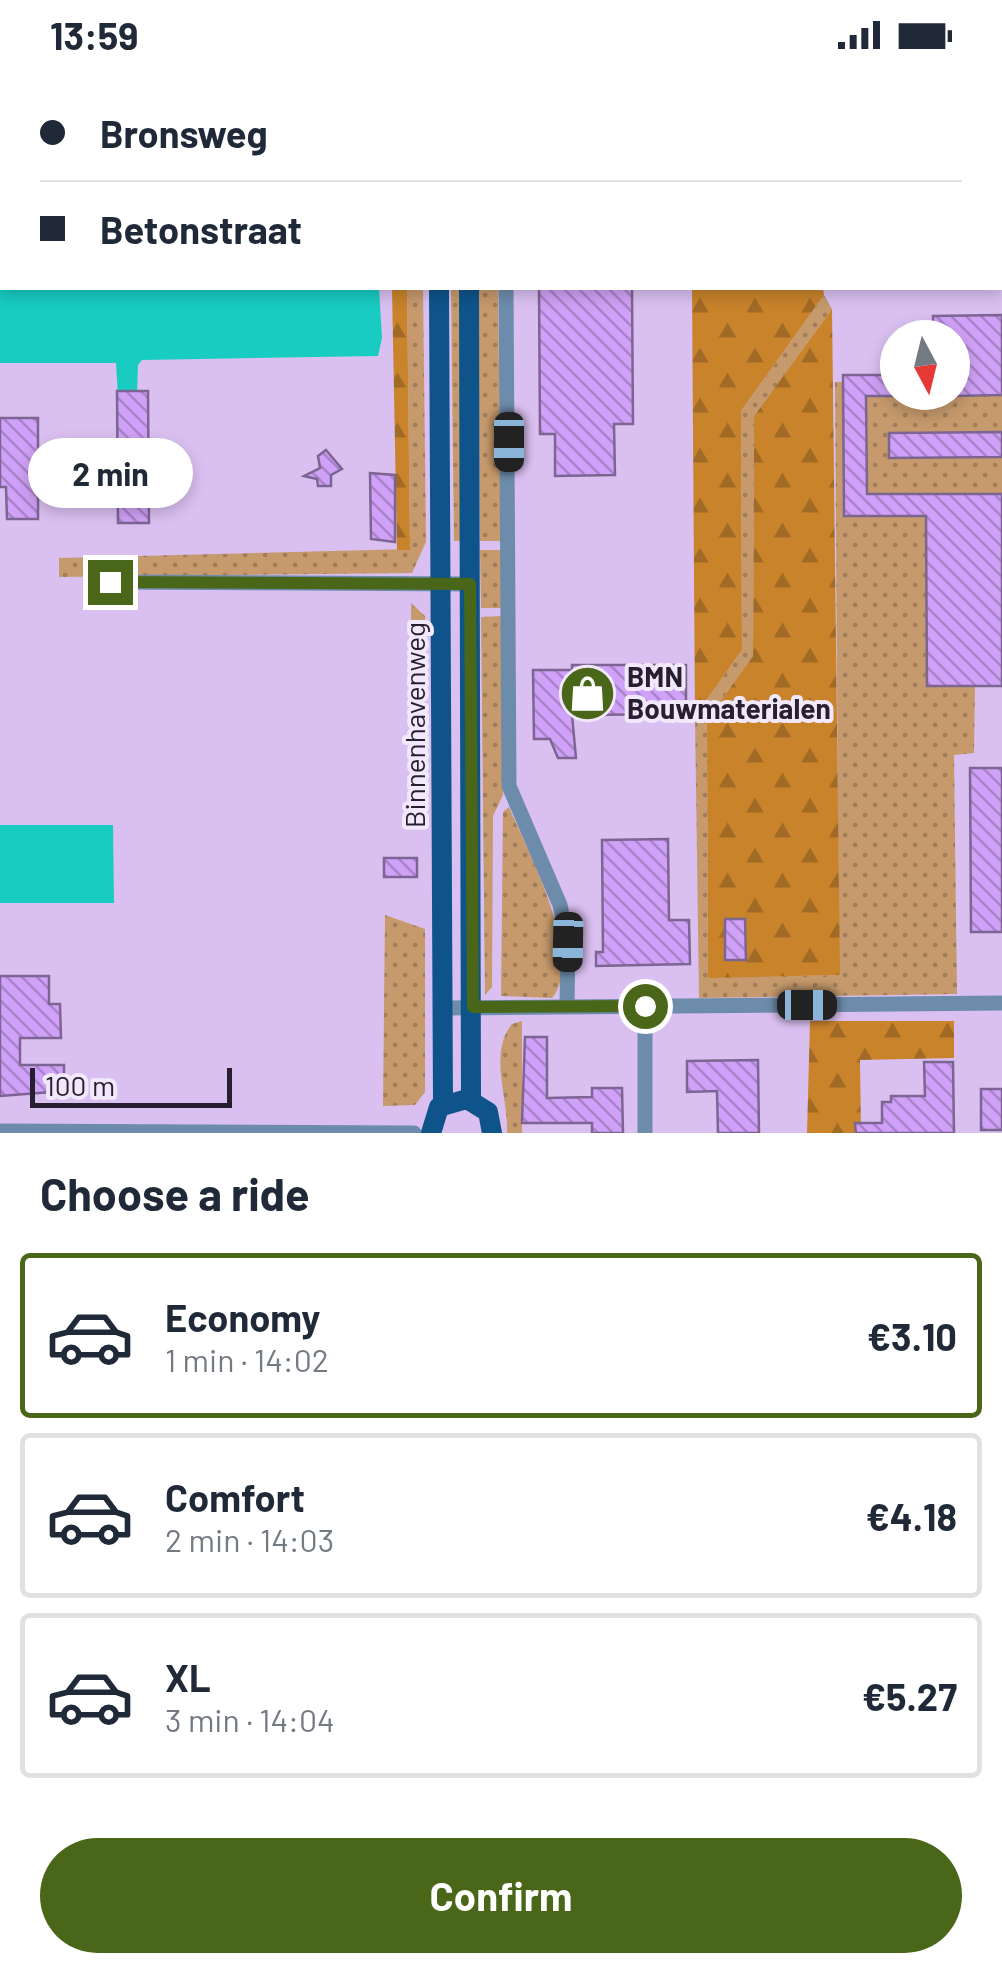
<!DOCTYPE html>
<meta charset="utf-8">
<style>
:root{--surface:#fff;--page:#f6f6f7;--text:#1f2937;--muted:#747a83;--line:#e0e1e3;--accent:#496619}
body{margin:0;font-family:Barlow,sans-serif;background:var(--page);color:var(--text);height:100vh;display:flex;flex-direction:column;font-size:38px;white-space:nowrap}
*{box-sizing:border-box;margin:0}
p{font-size:32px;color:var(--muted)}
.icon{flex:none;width:55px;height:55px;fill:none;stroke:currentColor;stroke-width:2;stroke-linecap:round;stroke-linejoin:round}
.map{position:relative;height:1063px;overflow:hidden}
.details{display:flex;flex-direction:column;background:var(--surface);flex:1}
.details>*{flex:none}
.banner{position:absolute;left:0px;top:0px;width:1002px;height:220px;box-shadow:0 5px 15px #0003;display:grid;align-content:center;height:220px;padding:0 40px;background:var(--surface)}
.needle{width:65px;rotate:173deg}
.tools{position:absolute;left:880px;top:250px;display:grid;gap:20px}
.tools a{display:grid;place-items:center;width:90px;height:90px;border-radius:50%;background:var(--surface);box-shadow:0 5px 15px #0003;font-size:50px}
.scale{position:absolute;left:30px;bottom:25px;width:202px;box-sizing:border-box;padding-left:10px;border:5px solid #271e30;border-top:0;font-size:28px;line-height:35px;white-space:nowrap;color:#271e30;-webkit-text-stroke:8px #f2e8fc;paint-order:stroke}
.end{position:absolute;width:45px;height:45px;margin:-22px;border:12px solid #496619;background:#fff;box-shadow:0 0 0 5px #fff}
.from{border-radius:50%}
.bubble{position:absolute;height:70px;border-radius:35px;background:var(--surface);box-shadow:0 5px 15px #0003;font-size:32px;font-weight:700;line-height:70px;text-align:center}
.car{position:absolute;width:30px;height:60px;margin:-30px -15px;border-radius:12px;box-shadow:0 0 8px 2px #0007;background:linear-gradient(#222 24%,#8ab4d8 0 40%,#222 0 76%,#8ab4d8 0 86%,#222 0)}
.banner b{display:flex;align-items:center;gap:35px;height:95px;font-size:38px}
.banner b+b{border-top:2px solid var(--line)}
.banner i{width:25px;height:25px;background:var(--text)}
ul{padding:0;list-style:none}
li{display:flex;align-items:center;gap:30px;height:165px;margin:0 20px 15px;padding:0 20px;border:5px solid var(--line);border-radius:10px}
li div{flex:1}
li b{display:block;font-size:38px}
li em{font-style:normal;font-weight:700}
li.current{border-color:var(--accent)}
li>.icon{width:90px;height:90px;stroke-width:1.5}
h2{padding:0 40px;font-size:45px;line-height:120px}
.primary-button{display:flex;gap:20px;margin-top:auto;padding:20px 40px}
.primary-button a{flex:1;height:115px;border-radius:60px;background:var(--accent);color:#fff;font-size:40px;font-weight:700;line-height:115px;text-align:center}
.status{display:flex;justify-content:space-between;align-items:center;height:70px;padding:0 50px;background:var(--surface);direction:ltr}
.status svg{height:28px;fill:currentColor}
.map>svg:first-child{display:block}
</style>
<div class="status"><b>13:59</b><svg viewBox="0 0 49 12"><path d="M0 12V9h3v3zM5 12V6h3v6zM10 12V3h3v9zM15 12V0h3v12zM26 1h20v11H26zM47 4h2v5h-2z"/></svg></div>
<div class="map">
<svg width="1002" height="1063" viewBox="0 0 1002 1063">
<defs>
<pattern id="grass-dots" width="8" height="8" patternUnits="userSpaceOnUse" patternTransform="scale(2.5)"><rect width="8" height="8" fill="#c69a6c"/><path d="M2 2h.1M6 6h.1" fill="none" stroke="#a17d59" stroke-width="1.8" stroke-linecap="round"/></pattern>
<pattern id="forest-firs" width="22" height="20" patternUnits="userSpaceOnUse" patternTransform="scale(2.5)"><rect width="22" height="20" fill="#c8832b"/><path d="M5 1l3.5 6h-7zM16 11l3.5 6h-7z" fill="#a26b25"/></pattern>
<pattern id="building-back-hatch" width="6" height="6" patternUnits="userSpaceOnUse" patternTransform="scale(2.5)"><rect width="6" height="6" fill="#d0a1f8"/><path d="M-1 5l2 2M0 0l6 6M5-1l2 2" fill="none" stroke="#a983c9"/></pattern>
</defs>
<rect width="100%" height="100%" fill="#dac0f1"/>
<g fill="url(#grass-dots)">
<path d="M 407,218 L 423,218 L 426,472 L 412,503 L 59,507 L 59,488 L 410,479 Z"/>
<path d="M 451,218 L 463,218 L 465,471 L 454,471 Z"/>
<path d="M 478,218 L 498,218 L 501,471 L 480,471 Z"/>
<path d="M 824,225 L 832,239 L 754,346 L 753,586 L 707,650 L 708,907 L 839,905 L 835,312 L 897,310 L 898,322 L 952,322 L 1002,307 L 1002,455 L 934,456 L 932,616 L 975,616 L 974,683 L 954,685 L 957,924 L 699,928 L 695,646 L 742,580 L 741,341 Z"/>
<path d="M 480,480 L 501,480 L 501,538 L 481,538 Z"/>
<path d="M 411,533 L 425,546 L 426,737 L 413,753 Z"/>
<path d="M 501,546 L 503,725 L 493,746 L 492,917 L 485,925 L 481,547 Z"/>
<path d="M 509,737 C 526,778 586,888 552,928 L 501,926 L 503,742 Z"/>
<path d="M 385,845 L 425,859 L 425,1022 L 415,1035 L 383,1036 Z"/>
<path d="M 522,951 L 522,1063 L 507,1063 C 509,1030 488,983 512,954 Z"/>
</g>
<g fill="url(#forest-firs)">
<path d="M 392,218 L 407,218 L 410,480 L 397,480 Z"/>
<path d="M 692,218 L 823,218 L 824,225 L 741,341 L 742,580 L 695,646 Z"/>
<path d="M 832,239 L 840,905 L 708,908 L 707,650 L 753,586 L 754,346 Z"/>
<path d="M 810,951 L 954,951 L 954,988 L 860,990 L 861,1063 L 807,1063 Z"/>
</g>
<g fill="#18ccc2">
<path d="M 0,215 L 379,218 L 382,268 L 378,286 L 142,290 L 138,295 L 137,325 L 118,326 L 116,293 L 0,293 Z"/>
<path d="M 0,755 L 113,755 L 114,833 L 0,833 Z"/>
</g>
<g fill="url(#building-back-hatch)" stroke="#7d6592" stroke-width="2.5">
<path d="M 539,218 L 632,218 L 633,354 L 614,354 L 615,405 L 555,406 L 555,364 L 540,364 Z"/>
<path d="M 1002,245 L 1002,325 L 952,326 L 952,268 L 933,268 L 933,246 Z"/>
<path d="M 843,305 L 898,305 L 898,326 L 866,326 L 867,424 L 1002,424 L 1002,616 L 927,616 L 926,446 L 844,446 Z"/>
<path d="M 117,321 L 148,321 L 149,453 L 118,453 Z"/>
<path d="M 0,348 L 38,348 L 38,449 L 7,449 L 6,417 L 0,417 Z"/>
<path d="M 1002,362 L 1002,387 L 889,388 L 889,363 Z"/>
<path d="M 326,380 L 342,399 L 331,405 L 331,416 L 318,416 L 317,409 L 304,406 L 320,398 L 318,386 Z"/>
<path d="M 370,403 L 395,405 L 395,472 L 371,469 Z"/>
<path d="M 572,595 L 686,595 L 686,644 L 572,645 L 576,688 L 558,688 L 550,669 L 534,669 L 533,600 L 572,600 Z"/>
<path d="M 970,698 L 1002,698 L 1002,862 L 971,862 Z"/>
<path d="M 668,769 L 669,850 L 689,850 L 690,894 L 596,896 L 596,882 L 603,882 L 602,770 Z"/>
<rect x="384" y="788" width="33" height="19"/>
<path d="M 725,849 L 745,849 L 746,890 L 725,890 Z"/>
<path d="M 0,906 L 49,906 L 49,934 L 60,934 L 61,968 L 20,968 L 20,995 L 64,995 L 64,1021 L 0,1026 Z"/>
<path d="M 525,967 L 547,967 L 547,1028 L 592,1027 L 592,1018 L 622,1018 L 623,1063 L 592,1063 L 592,1053 L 522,1053 Z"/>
<path d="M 758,990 L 759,1063 L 718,1063 L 717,1021 L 687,1022 L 687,991 Z"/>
<path d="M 924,992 L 953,992 L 954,1063 L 856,1063 L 855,1053 L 882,1053 L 882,1032 L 891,1032 L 891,1026 L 925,1026 Z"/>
<rect x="981" y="1019" width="21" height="41"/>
</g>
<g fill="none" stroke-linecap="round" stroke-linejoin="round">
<g stroke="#6d8cab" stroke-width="15">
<path d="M 556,0 L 557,2"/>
<path d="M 506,218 L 509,716 L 560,835 L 568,872 L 567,936"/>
<path d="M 110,512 L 470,514"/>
<path d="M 645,936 L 645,1063"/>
<path d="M 443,938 L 1002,933"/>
<path d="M 0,1061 L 414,1063"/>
</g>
<g stroke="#0e548a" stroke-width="20">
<path d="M 437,0 L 437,2"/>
<path d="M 467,0 L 467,2"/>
<path d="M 439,218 L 443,1033"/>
<path d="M 469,218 L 471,1030"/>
<path d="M 431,1063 L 439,1037 L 467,1029 L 488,1042 L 492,1063"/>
</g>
</g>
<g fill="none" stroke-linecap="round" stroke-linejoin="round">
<path stroke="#496619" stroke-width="12" d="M 110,512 L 470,514 L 473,937 L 645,936"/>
</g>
<defs>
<symbol id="shop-disc" viewBox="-11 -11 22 22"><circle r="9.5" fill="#496619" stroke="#f2e8fc"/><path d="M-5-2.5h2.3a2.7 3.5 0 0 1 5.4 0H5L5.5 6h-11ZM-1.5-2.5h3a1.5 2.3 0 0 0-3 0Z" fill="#fff"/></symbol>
</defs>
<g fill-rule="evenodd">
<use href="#shop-disc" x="556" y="592" width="63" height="63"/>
</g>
<g text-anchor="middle" stroke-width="8" stroke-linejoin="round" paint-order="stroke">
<g font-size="28" font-weight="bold" fill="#271e30" stroke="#f2e8fc" text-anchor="start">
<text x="627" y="617">BMN<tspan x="627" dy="32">Bouwmaterialen</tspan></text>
</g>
<g font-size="28" fill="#271e30" stroke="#f2e8fc">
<text transform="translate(415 655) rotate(-90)" y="10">Binnenhavenweg</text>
</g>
</g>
</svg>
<div class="tools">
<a><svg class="needle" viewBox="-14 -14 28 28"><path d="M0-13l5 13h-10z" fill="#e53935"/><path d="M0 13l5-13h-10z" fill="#747a83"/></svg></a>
</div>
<div class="scale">100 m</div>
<i class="end from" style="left:645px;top:936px"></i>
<i class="end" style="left:110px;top:512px"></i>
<div class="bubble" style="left:28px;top:368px;width:165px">2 min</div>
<i class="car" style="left:509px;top:372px;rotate:180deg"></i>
<i class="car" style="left:568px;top:872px;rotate:181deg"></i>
<i class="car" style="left:807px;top:935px;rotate:90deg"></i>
<div class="banner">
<b><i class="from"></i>Bronsweg</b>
<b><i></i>Betonstraat</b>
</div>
</div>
<section class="details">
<h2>Choose a ride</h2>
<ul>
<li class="current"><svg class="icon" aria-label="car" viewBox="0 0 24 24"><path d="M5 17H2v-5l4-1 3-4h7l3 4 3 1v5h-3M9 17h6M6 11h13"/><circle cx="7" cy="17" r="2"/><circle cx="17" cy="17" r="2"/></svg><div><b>Economy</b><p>1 min · 14:02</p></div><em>€3.10</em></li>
<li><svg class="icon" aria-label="car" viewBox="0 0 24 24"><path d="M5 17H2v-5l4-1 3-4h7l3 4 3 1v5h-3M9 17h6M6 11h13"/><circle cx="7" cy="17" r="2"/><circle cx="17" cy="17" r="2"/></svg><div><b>Comfort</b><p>2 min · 14:03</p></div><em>€4.18</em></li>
<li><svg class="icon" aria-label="car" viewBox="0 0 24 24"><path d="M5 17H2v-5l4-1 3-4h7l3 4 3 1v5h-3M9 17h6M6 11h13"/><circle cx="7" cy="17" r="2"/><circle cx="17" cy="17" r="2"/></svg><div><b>XL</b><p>3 min · 14:04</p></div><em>€5.27</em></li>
</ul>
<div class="primary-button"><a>Confirm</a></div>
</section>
